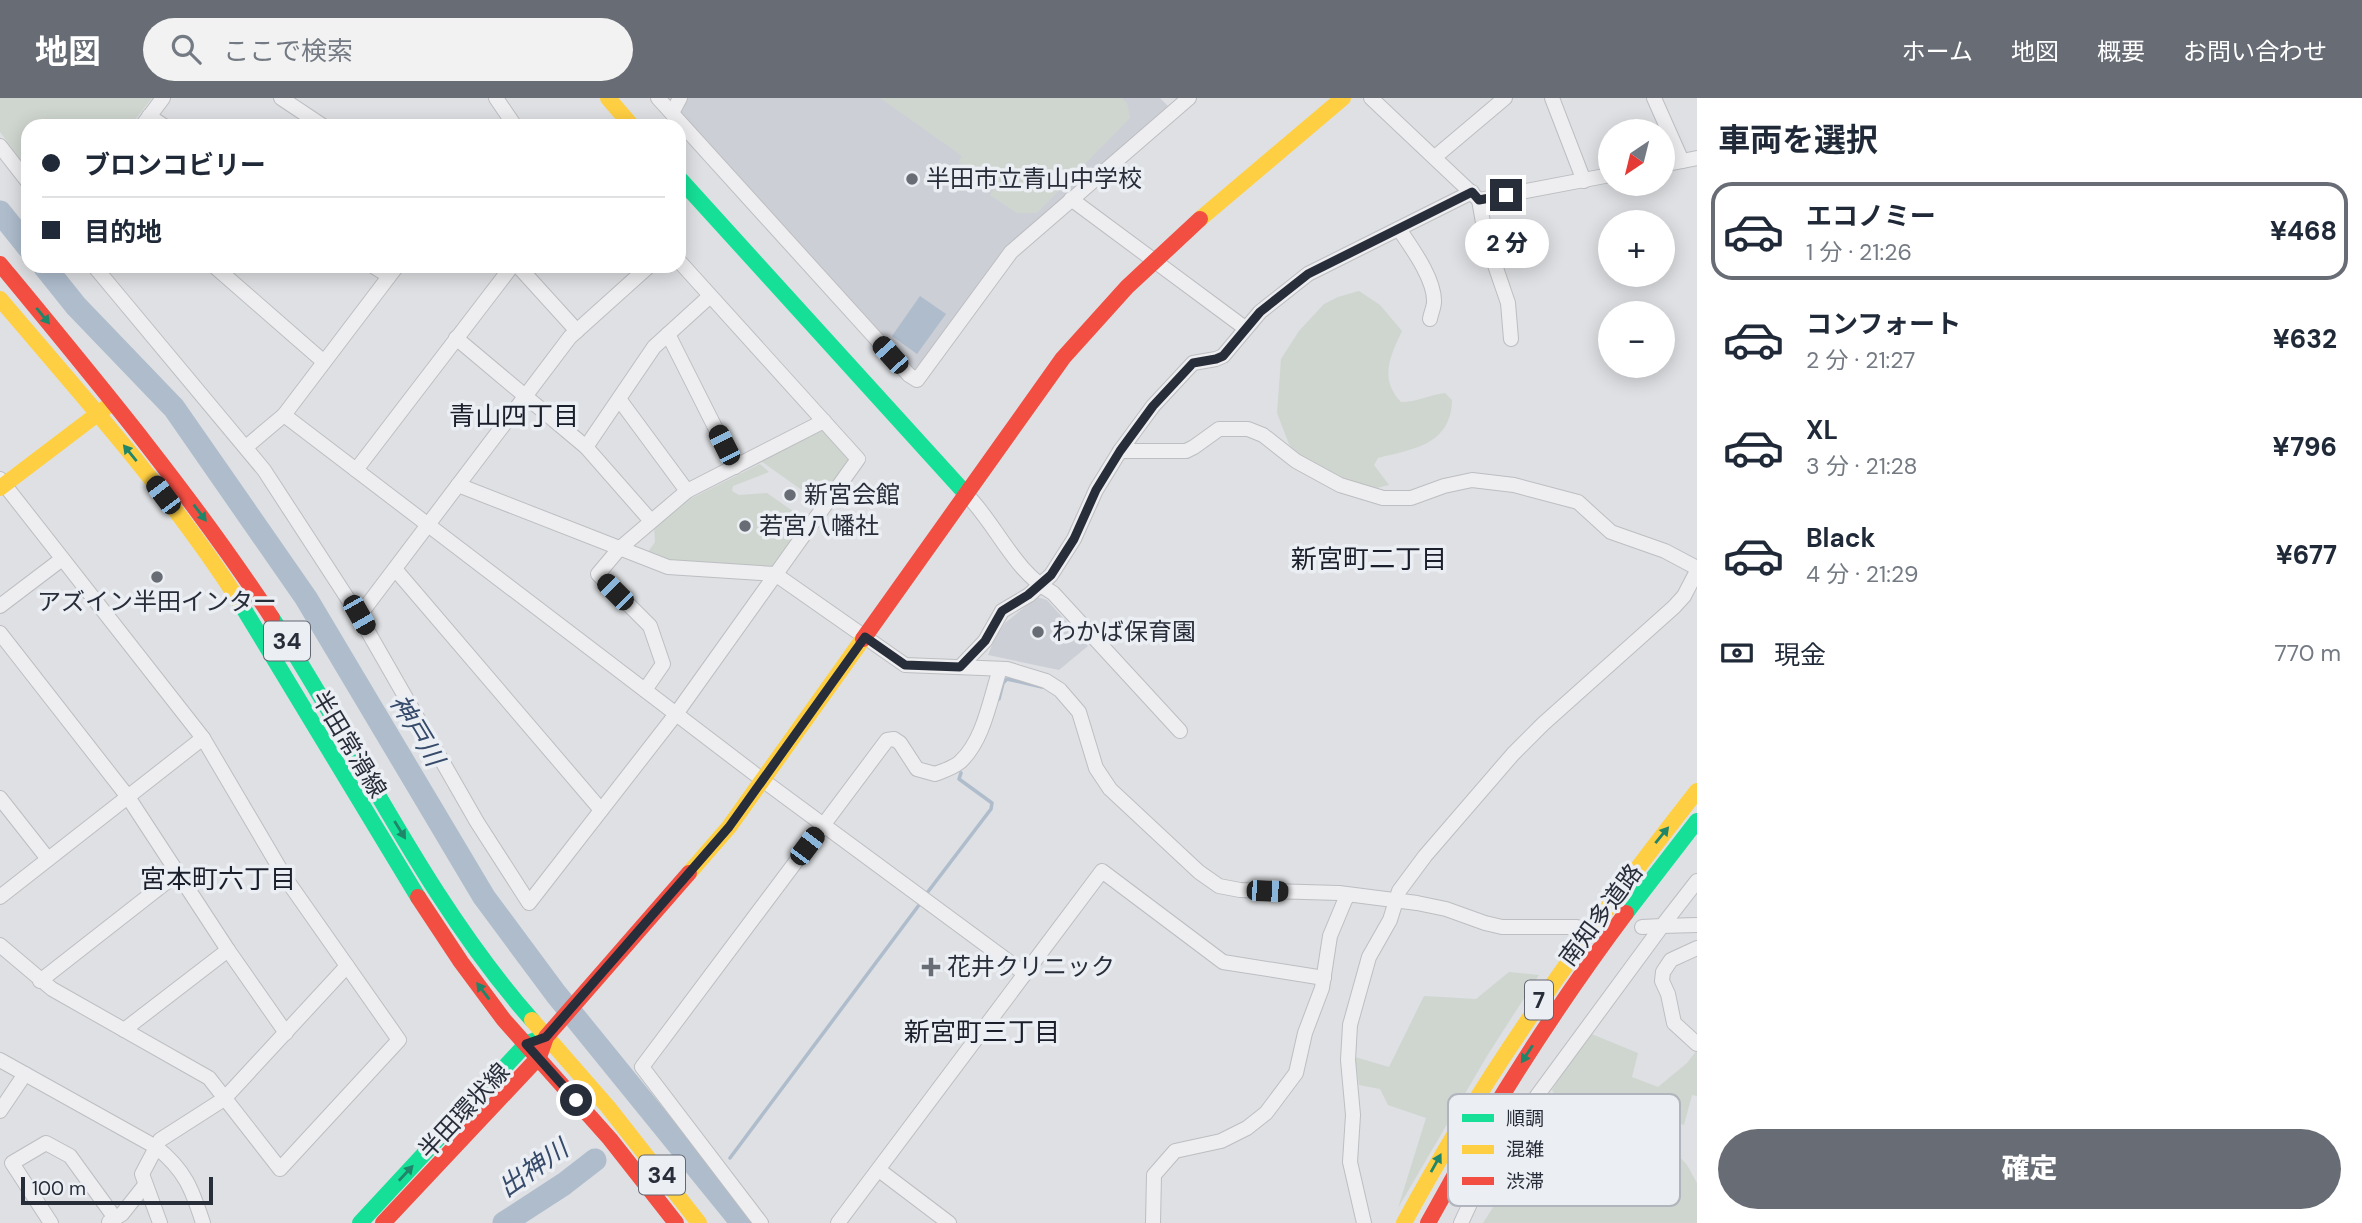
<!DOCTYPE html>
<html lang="ja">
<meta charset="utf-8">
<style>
:root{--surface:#fff;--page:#f2f2f3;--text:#1f2937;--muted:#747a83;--line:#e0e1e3;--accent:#686c75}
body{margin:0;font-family:"DM Sans","Noto Sans JP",sans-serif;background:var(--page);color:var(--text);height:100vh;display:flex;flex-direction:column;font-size:26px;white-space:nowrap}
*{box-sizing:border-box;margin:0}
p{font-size:23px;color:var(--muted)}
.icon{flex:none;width:38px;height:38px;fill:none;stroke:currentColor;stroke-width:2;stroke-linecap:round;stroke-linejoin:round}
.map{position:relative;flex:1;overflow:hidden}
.details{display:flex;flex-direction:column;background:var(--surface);width:665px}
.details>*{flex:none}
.hud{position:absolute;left:21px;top:21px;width:665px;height:154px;border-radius:21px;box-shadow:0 4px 18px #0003;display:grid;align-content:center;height:154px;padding:0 21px;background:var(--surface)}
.needle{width:46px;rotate:215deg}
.buttons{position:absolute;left:1598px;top:21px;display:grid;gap:14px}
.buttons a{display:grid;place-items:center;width:77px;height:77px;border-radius:50%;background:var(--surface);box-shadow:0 4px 18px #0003;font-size:35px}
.scale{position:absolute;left:21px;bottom:18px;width:192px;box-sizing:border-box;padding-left:7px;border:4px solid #282d3a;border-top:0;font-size:19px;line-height:24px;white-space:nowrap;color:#282d3a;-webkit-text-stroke:5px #ebeef3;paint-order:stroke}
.end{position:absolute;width:32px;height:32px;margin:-16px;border:9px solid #282d3a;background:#fff;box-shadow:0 0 0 4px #fff}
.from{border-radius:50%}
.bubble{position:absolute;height:49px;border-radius:24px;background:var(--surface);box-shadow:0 4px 18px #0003;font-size:23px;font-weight:800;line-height:49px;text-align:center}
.car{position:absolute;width:21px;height:42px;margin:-21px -10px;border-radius:9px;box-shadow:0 0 5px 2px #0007;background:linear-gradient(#222 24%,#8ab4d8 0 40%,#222 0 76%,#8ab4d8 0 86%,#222 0)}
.hud b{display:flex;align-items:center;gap:24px;height:66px;font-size:26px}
.hud b+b{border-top:2px solid var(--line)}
.hud i{width:18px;height:18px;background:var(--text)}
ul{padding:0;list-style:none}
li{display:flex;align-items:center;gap:21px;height:98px;margin:0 14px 10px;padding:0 7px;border:4px solid transparent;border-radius:21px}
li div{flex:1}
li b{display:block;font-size:26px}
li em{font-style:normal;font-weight:800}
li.on{border-color:var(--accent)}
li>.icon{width:63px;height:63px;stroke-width:1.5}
h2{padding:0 21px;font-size:32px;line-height:84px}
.pay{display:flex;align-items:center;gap:18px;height:77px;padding:0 21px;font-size:26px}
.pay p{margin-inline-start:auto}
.primary-button{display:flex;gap:14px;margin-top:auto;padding:14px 21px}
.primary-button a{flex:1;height:80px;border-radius:42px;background:var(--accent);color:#fff;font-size:28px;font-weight:800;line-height:80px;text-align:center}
header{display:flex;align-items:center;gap:42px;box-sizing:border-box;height:98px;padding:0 35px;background:var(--accent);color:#fff}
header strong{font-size:33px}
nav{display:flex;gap:38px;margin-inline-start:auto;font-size:24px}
.search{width:490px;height:63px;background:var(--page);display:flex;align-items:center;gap:18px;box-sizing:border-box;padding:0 24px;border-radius:38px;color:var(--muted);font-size:26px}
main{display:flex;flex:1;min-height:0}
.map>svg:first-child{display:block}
</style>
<header>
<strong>地図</strong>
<div class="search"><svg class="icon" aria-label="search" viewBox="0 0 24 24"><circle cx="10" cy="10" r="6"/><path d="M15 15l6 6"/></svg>ここで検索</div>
<nav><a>ホーム</a><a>地図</a><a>概要</a><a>お問い合わせ</a></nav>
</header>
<main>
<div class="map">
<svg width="1697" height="1125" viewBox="0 0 1697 1125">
<rect width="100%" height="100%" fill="#dee0e3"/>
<g fill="#cdcfd6">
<path d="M 688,0 L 1160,0 L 1169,9 L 1007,148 L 917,272 L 912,272 L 679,15 Z"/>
<path d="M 1037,499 L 1047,502 L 1088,548 L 1059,572 L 988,557 L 994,542 L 1005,525 Z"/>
</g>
<g fill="#cfd6cf">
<path d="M 0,0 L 152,0 L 130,28 L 28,28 L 28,71 L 0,34 Z"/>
<path d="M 880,0 L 1122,0 L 1127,5 L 1130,20 L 1037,115 L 1017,115 L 990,97 L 995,89 L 958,64 L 962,58 Z"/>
<path d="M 1359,193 L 1380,207 L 1402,233 C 1390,258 1379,281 1401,304 C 1417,304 1429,297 1445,295 L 1452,302 C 1451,347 1413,351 1378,360 L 1374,367 L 1389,387 L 1373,391 L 1346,382 L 1297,357 L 1289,346 L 1277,315 L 1281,261 L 1299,233 L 1324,206 L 1338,199 Z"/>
<path d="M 819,332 L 825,333 L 848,358 L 850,364 L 820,405 L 761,363 Z"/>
<path d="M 760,366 L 769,374 L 733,388 L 732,393 L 739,397 L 767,395 L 807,423 L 777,467 L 769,470 L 669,462 L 648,454 L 655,444 L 654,429 L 688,402 Z"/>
<path d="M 1509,874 L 1539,877 L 1487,958 L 1398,1110 L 1426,1020 L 1388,1007 L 1380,991 L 1359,987 L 1355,959 L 1389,969 L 1424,898 L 1476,901 Z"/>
<path d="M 1589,935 L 1638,955 L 1632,979 L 1658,989 L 1687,965 L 1697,952 L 1697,998 L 1692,997 L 1684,1027 L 1658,1019 L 1648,1024 L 1687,1067 L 1697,1085 L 1697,1125 L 1483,1125 L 1515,1075 L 1573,1109 L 1596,1073 L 1601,1037 L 1563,1010 L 1552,992 Z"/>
</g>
<path fill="#aebccc" d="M 920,198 L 946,216 L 917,256 L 892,238 Z"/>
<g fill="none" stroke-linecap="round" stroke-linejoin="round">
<g stroke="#aebccc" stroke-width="3.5">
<path d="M 999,601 L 1003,585 L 1007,581 L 1042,589"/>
<path d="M 927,795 L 991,711 L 992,705 L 959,681 L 961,675"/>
<path d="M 730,1060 L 919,807"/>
</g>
<g stroke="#aebccc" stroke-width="23">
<path d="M 0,114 L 28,149"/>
<path d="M 44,168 L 76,208 L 174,310 L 306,500 L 484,799 L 556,896 L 742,1125"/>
<path d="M 504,1125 L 564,1086 L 595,1062"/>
</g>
<defs>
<g id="street">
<path d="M 281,0 L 323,28"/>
<path d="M 496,0 L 515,28"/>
<path d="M 658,0 L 909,277 L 917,282 L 1011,154 L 1189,0"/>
<path d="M 1371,0 L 1479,102 L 1610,77"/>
<path d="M 1552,0 L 1584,83"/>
<path d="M 1654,0 L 1682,63"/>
<path d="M 672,15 L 680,0"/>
<path d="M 149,18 L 164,28"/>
<path d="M 142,28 L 163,0"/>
<path d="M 0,48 L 28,84"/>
<path d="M 1435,59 L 1505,0"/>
<path d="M 1662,67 L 1697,60"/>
<path d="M 1071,101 L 1245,230"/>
<path d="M 1479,102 L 1486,141 L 1508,205 L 1511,241"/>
<path d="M 1399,131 C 1411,149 1435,181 1434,204 C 1434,209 1431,215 1430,221"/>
<path d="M 94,168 L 264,372 L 359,518 L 477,724 L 529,805 L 676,616 L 858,361 L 679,163"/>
<path d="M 214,168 L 324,264"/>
<path d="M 373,168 L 389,178"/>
<path d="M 518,168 L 577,233"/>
<path d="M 668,236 L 735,369"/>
<path d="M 456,240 L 586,349 L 651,423"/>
<path d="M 619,301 L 687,393"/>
<path d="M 284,317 L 764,683 L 1024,875"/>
<path d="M 246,349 L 284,317 L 397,168"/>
<path d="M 586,349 L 654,249 L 710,198"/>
<path d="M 1120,353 L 1186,353 L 1194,349 L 1219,331 L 1248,331 L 1263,337 L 1296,363 L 1340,387 L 1383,400 L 1411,400 L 1444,388 L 1472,382 L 1514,387 L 1578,404 L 1611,434 L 1665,453 L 1697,470"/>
<path d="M 356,372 L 512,168"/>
<path d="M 0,381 L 203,640 L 286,781 L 399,942 L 280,1071 L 209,980 L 52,891 L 0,847"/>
<path d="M 458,387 L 668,469 L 775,476 L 905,567 L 1007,571 L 1046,583 L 1060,592 L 1079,614 L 1096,670 L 1110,691 L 1199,774 L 1219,788 L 1240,792 L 1339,795 L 1417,805 L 1446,811 L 1485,825 L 1502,829 L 1577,829"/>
<path d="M 966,396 C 997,427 1014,474 1053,495 L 1180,633"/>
<path d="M 395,471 L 601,712"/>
<path d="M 0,508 L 62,461"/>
<path d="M 359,518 L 570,239 L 649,168"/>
<path d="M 0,535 L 128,699 L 228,852 L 286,935"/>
<path d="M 960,569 L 985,543 L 1002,513 L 1029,497 L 1051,477 L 1074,441 L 1096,392 L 1120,353 L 1153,308 L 1193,265 L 1216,261 L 1223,258 L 1260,214 L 1308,176 L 1472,94"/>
<path d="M 645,592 L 663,566 L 650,528 L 598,476 L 619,451 L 687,393 L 824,323"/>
<path d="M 0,700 L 48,761"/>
<path d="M 0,799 L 203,640"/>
<path d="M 1642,829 L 1662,828 L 1697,783"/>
<path d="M 1697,850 L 1671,862 L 1663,874 L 1662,883 L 1668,896 L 1674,925 L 1697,946"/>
<path d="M 40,883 L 178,775"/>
<path d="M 124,932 L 228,852"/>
<path d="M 0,962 L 156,1049 C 185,1072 192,1091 203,1125"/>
<path d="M 0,1013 L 25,976"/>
<path d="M 879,1072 L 949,1125"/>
<path d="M 109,1124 L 122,1116 L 145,1087"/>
<path d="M 51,1125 L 12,1065 L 46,1045 L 70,1058 L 115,1120"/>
<path d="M 160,1125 L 142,1076 L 160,1042 L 224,1001 L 347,868"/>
<path d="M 761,1125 L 642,969 L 887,642 L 894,641 L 900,645 L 917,671 L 935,676 C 943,673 953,670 960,664 C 984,642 990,601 1000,571"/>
<path d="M 838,1125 L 1102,773 L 1223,864 L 1324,880"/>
<path d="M 1153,1125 L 1154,1077 L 1175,1053 L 1221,1043 L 1247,1030 L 1266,1015 L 1296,975 L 1305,935 L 1322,890 L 1330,838 L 1345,802 L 1349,797"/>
<path d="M 1364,1125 L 1350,1064 L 1353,1017 L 1348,962 L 1350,927 L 1369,859 L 1390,822 L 1399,793 L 1425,758 L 1513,656 L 1543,626 L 1674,509 L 1684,498 L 1697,473"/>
<path d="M 1461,1125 L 1480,1084 L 1503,1044 L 1662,828 L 1697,827"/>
</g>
</defs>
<use href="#street" stroke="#bcbec1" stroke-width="16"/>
<use href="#street" stroke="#eeeef0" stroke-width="14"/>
<g stroke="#16e098" stroke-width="16">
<path d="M 679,80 L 966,396"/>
<path d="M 239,503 L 418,799"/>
<path d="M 272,520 C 359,653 426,802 532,922"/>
<path d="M 1626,815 L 1697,723"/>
<path d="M 360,1125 L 526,946 L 538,941"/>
</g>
<g stroke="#ffcf43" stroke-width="16">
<path d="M 608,0 L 632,28"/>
<path d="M 1200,121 L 1343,0"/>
<path d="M 0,201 C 83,299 170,395 239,503"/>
<path d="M 0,390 L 108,308"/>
<path d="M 689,775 L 729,729 L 863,541"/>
<path d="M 532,922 L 608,1009 L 699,1125"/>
<path d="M 1404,1125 C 1487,971 1589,831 1697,693"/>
</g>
<g stroke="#f24e42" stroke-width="16">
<path d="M 0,166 C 95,281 190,395 272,520"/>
<path d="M 863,541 L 1063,260 L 1127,189 L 1200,121"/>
<path d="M 418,799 L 461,864 L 504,922 L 610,1041 L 676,1125"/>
<path d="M 383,1125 L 539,959 L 546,939 L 689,775"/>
<path d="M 1428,1125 C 1487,1017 1552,914 1626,815"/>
</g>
</g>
<defs><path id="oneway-solid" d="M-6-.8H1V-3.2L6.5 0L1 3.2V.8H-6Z" transform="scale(1.75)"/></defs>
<g fill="#1f8669">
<use href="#oneway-solid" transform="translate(43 218) rotate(51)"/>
<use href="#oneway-solid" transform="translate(130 355) rotate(-129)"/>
<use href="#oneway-solid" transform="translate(200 415) rotate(53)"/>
<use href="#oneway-solid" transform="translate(400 732) rotate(58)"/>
<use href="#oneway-solid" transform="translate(1662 737) rotate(-51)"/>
<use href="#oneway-solid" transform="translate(483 893) rotate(-127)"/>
<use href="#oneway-solid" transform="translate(1527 956) rotate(123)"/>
<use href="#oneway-solid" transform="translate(1436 1065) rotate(-61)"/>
<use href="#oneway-solid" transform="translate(406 1075) rotate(-47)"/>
</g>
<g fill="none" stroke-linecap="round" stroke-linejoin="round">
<path stroke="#282d3a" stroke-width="9" d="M 576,1002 L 526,946 L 546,939 L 729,729 L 865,539 L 905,567 L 960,569 L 985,543 L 1002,513 L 1028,497 L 1051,477 L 1074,441 L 1096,392 L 1120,353 L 1153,308 L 1193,265 L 1216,261 L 1223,258 L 1260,214 L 1308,176 L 1472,94 L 1479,102 L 1506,97"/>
</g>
<g fill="#686c75" stroke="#ebeef3" stroke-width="2.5">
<circle cx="912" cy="81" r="7"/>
<circle cx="790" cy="397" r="7"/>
<circle cx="745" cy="428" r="7"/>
<circle cx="157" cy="479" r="7"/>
<circle cx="1038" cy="534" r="7"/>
<path d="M927.5 858.5h7v7h7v7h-7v7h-7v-7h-7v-7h7z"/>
</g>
<g text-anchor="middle" stroke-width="7" stroke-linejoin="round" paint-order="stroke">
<g fill="#ebeef3" stroke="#626772" stroke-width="2">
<rect x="264" y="523.5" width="46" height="39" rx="5"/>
<rect x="1525" y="882.5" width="28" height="39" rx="5"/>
<rect x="639" y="1057.5" width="46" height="39" rx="5"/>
</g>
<g font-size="23" font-weight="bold" fill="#282d3a">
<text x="287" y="551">34</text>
<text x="1539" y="910">7</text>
<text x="662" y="1085">34</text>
</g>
<g font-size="24" fill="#282d3a" stroke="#ebeef3" text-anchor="start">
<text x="926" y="89">半田市立青山中学校</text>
<text x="804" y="405">新宮会館</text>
<text x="759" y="436">若宮八幡社</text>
<text x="157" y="512" text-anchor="middle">アズイン半田インター</text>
<text x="1052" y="542">わかば保育園</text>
<text x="947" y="877">花井クリニック</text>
</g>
<g font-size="24" fill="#282d3a" stroke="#ebeef3">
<text transform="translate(349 646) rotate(59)" y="8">半田常滑線</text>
<text transform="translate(1601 817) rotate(-53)" y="8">南知多道路</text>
<text transform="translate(464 1013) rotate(-47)" y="8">半田環状線</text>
</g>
<g font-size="26" fill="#1a1f2b" stroke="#ebeef3">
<text x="514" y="327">青山四丁目</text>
<text x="1369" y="470">新宮町二丁目</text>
<text x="218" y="790">宮本町六丁目</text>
<text x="982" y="943">新宮町三丁目</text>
</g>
<g font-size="26" font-style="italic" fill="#364a6a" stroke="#ebeef3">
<text transform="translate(417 632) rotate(59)" y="9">神戸川</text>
<text transform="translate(533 1070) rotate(-35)" y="9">出神川</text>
</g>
</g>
<rect x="1448" y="996" width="232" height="112" rx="10" fill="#ebeef3" stroke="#b0b4bc" stroke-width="2"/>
<rect x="1462" y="1016" width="32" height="8" fill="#16e098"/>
<rect x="1462" y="1047" width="32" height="9" fill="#ffcf43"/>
<rect x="1462" y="1079" width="32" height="8" fill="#f24e42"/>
<g font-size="19" fill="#282d3a">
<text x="1506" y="1027">順調</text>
<text x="1506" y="1058">混雑</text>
<text x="1506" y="1090">渋滞</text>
</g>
</svg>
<div class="buttons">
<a><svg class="needle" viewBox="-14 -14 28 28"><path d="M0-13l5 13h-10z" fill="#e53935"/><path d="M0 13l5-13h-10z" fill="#747a83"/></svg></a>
<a>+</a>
<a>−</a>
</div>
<div class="scale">100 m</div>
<i class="end from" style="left:576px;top:1002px"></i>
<i class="end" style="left:1506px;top:97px"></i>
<div class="bubble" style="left:1465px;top:121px;width:84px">2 分</div>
<i class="car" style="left:890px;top:257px;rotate:318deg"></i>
<i class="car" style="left:724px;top:347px;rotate:333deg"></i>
<i class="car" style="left:163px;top:397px;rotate:323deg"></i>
<i class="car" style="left:615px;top:494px;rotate:315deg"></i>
<i class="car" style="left:359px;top:517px;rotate:150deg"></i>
<i class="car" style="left:807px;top:748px;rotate:37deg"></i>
<i class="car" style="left:1267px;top:793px;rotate:92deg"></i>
<div class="hud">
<b><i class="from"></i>ブロンコビリー</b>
<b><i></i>目的地</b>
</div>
</div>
<section class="details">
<h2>車両を選択</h2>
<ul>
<li class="on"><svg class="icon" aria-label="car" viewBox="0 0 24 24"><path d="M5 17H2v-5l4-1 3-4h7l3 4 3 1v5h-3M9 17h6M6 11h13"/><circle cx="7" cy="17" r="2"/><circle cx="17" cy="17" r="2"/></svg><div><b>エコノミー</b><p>1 分 · 21:26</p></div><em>¥468</em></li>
<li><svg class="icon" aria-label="car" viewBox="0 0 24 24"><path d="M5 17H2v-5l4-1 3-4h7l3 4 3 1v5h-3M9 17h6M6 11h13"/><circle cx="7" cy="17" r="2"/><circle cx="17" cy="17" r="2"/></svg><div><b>コンフォート</b><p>2 分 · 21:27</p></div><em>¥632</em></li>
<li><svg class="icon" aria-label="car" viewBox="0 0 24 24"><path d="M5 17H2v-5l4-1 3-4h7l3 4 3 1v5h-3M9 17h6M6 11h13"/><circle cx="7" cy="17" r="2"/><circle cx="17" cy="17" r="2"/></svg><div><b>XL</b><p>3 分 · 21:28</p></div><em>¥796</em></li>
<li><svg class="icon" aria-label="car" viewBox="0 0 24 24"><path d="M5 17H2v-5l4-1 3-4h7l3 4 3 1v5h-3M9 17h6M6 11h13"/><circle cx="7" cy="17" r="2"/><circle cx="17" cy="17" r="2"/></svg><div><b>Black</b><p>4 分 · 21:29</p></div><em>¥677</em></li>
</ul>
<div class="pay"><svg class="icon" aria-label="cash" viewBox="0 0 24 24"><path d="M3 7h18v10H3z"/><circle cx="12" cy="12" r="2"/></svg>現金<p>770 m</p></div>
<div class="primary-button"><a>確定</a></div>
</section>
</main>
